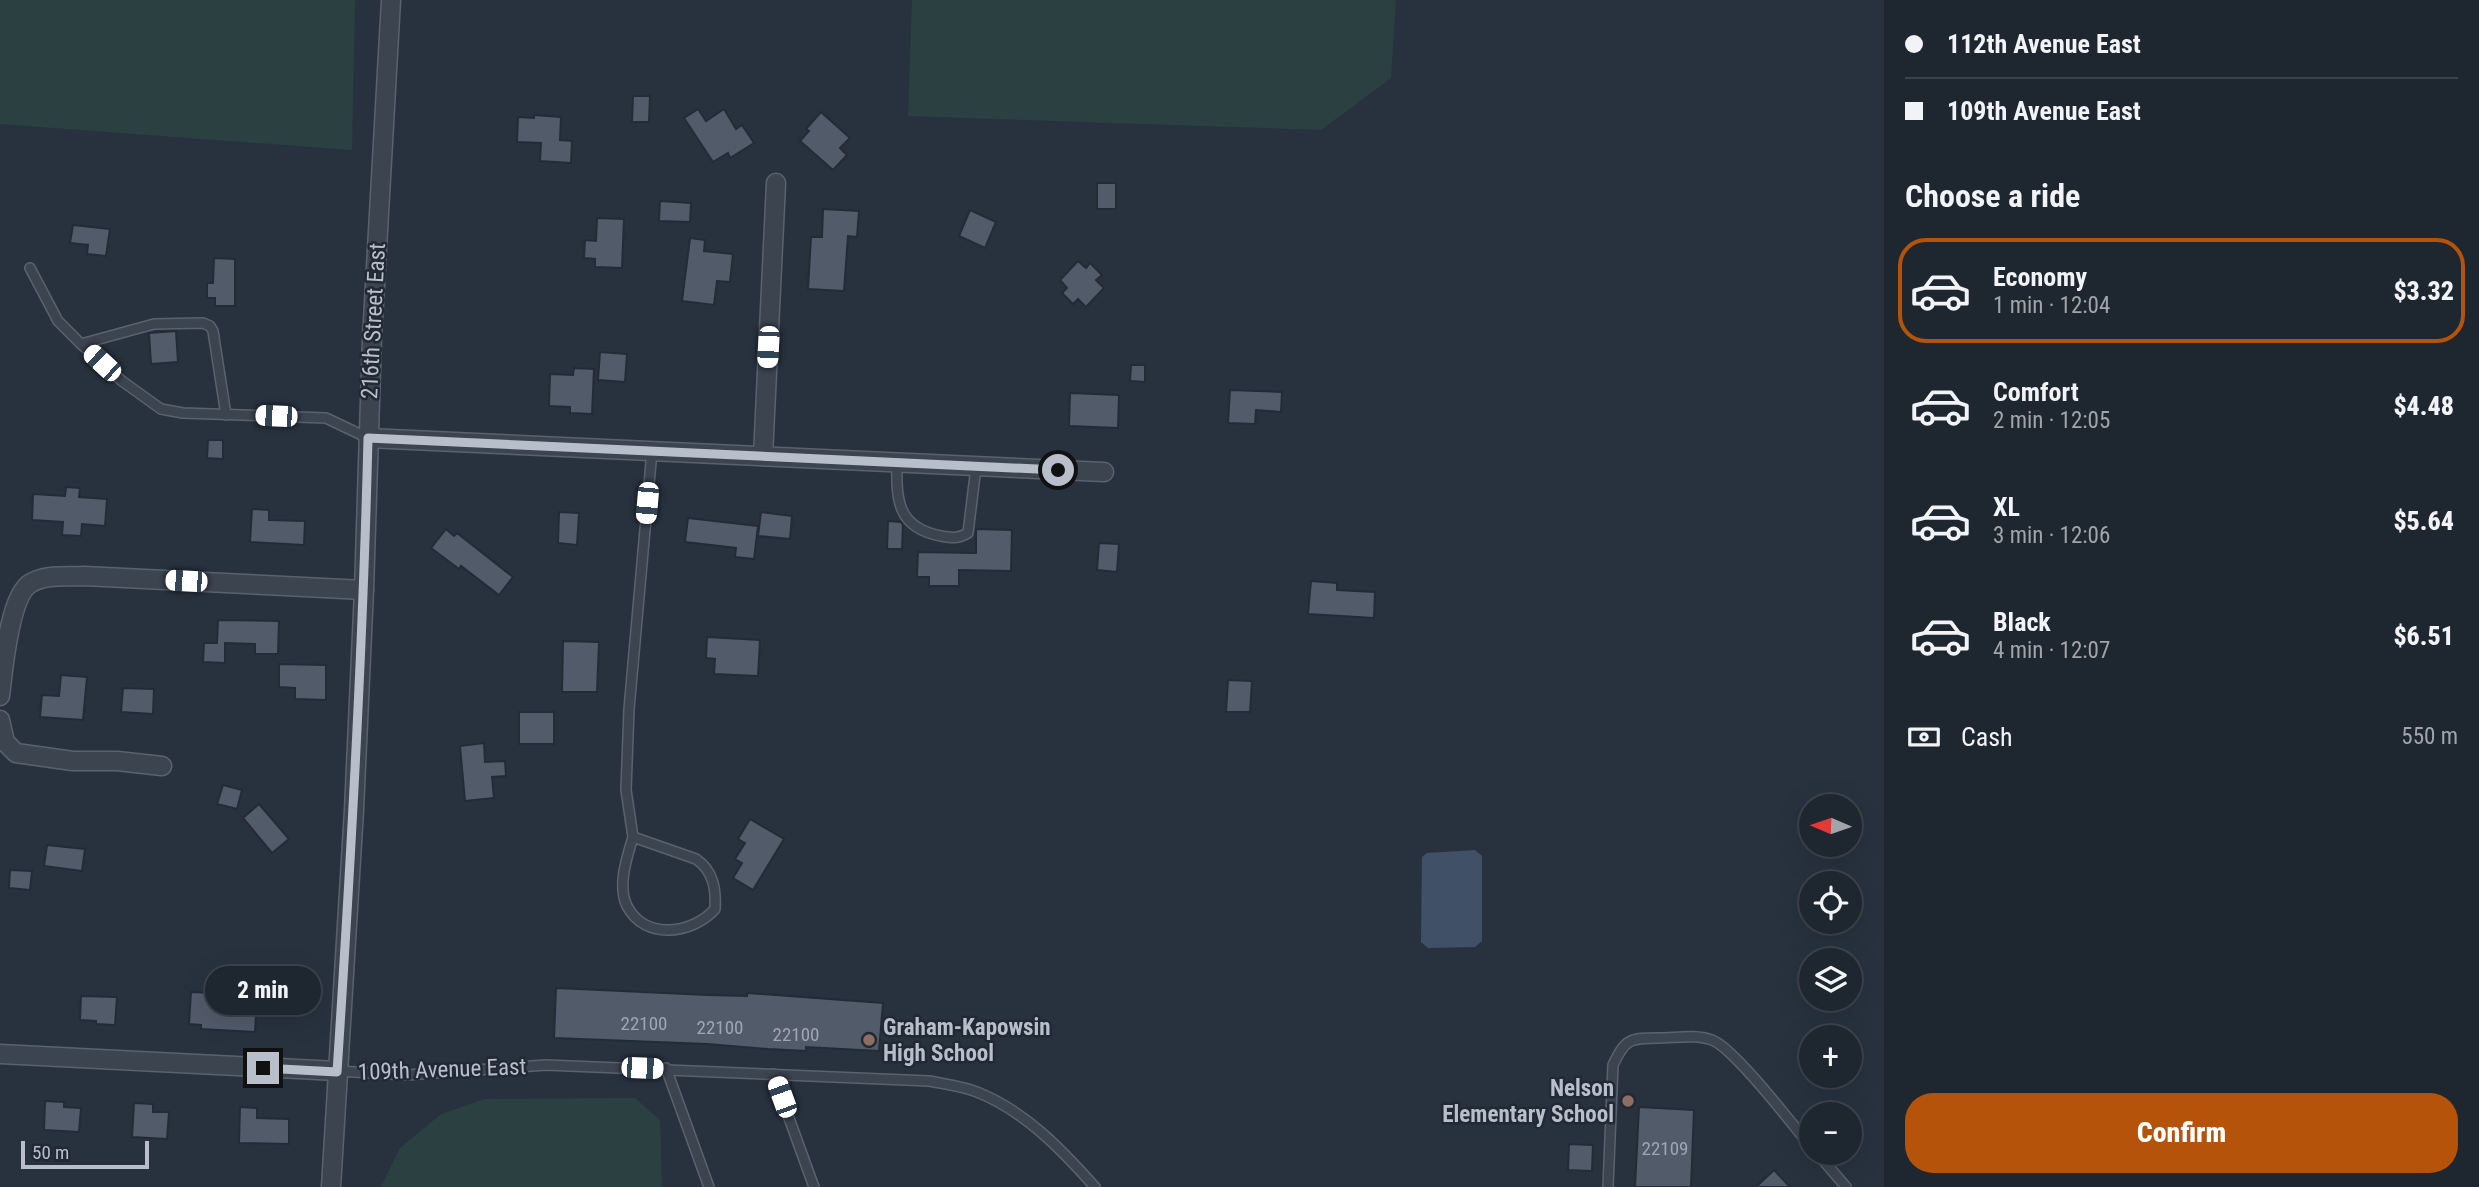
<!DOCTYPE html>
<meta charset="utf-8">
<style>
:root{--surface:#1e262f;--page:#262e37;--text:#f1f3f6;--muted:#a1a5aa;--line:#3c434b;--accent:#b45309}
body{margin:0;font-family:"Roboto Condensed",sans-serif;background:var(--page);color:var(--text);height:100vh;display:flex;flex-direction:column;font-size:26px;white-space:nowrap}
*{box-sizing:border-box;margin:0}
p{font-size:23px;color:var(--muted)}
.icon{flex:none;width:38px;height:38px;fill:none;stroke:currentColor;stroke-width:2;stroke-linecap:round;stroke-linejoin:round}
.map{position:relative;flex:1;overflow:hidden}
.panel{display:flex;flex-direction:column;background:var(--surface);width:595px}
.panel>*{flex:none}
.hud{display:grid;align-content:center;height:154px;padding:0 21px;background:var(--surface)}
.needle{width:46px;rotate:272deg}
.controls{position:absolute;left:1799px;top:794px;display:grid;gap:14px}
.controls a{display:grid;place-items:center;width:63px;height:63px;border-radius:50%;background:var(--surface);box-shadow:0 7px 28px #0002,0 0 0 2px var(--line);font-size:35px}
.scale{position:absolute;left:21px;bottom:18px;width:128px;box-sizing:border-box;padding-left:7px;border:4px solid #b9bfca;border-top:0;font-size:19px;line-height:24px;white-space:nowrap;color:#b9bfca;-webkit-text-stroke:5px #212935;paint-order:stroke}
.end{position:absolute;width:32px;height:32px;margin:-16px;border:9px solid #b9bfca;background:#111;box-shadow:0 0 0 4px #111}
.from{border-radius:50%}
.bubble{position:absolute;height:49px;border-radius:24px;background:var(--surface);box-shadow:0 7px 28px #0002,0 0 0 2px var(--line);font-size:23px;font-weight:800;line-height:49px;text-align:center}
.car{position:absolute;width:21px;height:42px;margin:-21px -10px;border-radius:9px;box-shadow:0 0 5px 2px #0007;background:linear-gradient(#fff 24%,#345 0 40%,#fff 0 76%,#345 0 86%,#fff 0)}
.hud b{display:flex;align-items:center;gap:24px;height:66px;font-size:26px}
.hud b+b{border-top:2px solid var(--line)}
.hud i{width:18px;height:18px;background:var(--text)}
ul{padding:0;list-style:none}
li{display:flex;align-items:center;gap:21px;height:105px;margin:0 14px 10px;padding:0 7px;border:4px solid transparent;border-radius:28px}
li div{flex:1}
li b{display:block;font-size:26px}
li em{font-style:normal;font-weight:800}
li.active{border-color:var(--accent)}
li>.icon{width:63px;height:63px;stroke-width:1.5}
h2{padding:0 21px;font-size:32px;line-height:84px}
.pay{display:flex;align-items:center;gap:18px;height:77px;padding:0 21px;font-size:26px}
.pay p{margin-inline-start:auto}
.button{display:flex;gap:14px;margin-top:auto;padding:14px 21px}
.button a{flex:1;height:80px;border-radius:28px;background:var(--accent);color:#fff;font-size:28px;font-weight:800;line-height:80px;text-align:center}
main{display:flex;flex:1;min-height:0}
.map>svg:first-child{display:block}
</style>
<main>
<div class="map">
<svg width="1884" height="1187" viewBox="0 0 1884 1187">
<rect width="100%" height="100%" fill="#28323f"/>
<g fill="#2b4041">
<path d="M 0,0 L 355,0 L 352,150 L 0,124 Z"/>
<path d="M 912,0 L 1396,0 L 1391,78 L 1321,130 L 908,116 Z"/>
<path d="M 635,1098 L 660,1120 L 662,1187 L 381,1187 L 400,1148 L 441,1114 L 485,1099 Z"/>
</g>
<path fill="#405067" d="M 1475,850 L 1482,856 L 1482,941 L 1475,947 L 1428,948 L 1421,942 L 1422,857 L 1427,853 Z"/>
<g fill="#525b6a" stroke="#232b37" stroke-width="2">
<path d="M 633,96 L 650,96 L 649,122 L 632,122 Z"/>
<path d="M 698,109 L 706,121 L 724,109 L 736,129 L 742,125 L 754,143 L 730,158 L 728,153 L 713,162 L 684,118 Z"/>
<path d="M 821,112 L 850,138 L 840,148 L 847,155 L 833,170 L 800,141 L 809,131 L 806,129 Z"/>
<path d="M 534,115 L 561,117 L 560,140 L 572,141 L 571,163 L 540,161 L 541,143 L 517,142 L 518,117 L 534,118 Z"/>
<rect x="1097" y="183" width="19" height="26"/>
<path d="M 660,201 L 691,203 L 690,222 L 659,221 Z"/>
<path d="M 823,209 L 859,211 L 857,237 L 848,236 L 844,291 L 808,289 L 811,237 L 822,237 Z"/>
<path d="M 970,210 L 996,222 L 985,248 L 959,236 Z"/>
<path d="M 597,218 L 624,219 L 622,268 L 595,267 L 595,259 L 584,258 L 585,240 L 596,241 Z"/>
<path d="M 73,225 L 110,229 L 106,256 L 87,254 L 88,245 L 70,243 Z"/>
<path d="M 690,238 L 705,240 L 704,251 L 733,254 L 730,282 L 717,281 L 714,305 L 682,301 Z"/>
<path d="M 214,258 L 235,259 L 235,306 L 215,306 L 215,298 L 207,298 L 207,283 L 213,283 Z"/>
<path d="M 1078,261 L 1086,268 L 1090,263 L 1102,275 L 1096,280 L 1104,288 L 1086,307 L 1078,299 L 1073,304 L 1062,293 L 1067,288 L 1060,280 Z"/>
<path d="M 176,331 L 178,362 L 151,364 L 149,333 Z"/>
<path d="M 600,352 L 627,354 L 625,382 L 598,380 Z"/>
<path d="M 1131,365 L 1145,365 L 1145,382 L 1130,381 Z"/>
<path d="M 574,368 L 594,369 L 592,414 L 570,413 L 570,407 L 549,406 L 550,374 L 573,375 Z"/>
<path d="M 1230,390 L 1282,392 L 1281,412 L 1256,410 L 1255,424 L 1228,423 Z"/>
<path d="M 1070,393 L 1119,395 L 1118,428 L 1069,426 Z"/>
<path d="M 208,440 L 223,440 L 223,459 L 207,458 Z"/>
<path d="M 66,487 L 80,488 L 79,497 L 107,499 L 105,526 L 82,524 L 81,536 L 62,535 L 63,522 L 32,520 L 33,494 L 65,496 Z"/>
<path d="M 252,509 L 269,510 L 269,520 L 305,521 L 304,545 L 250,542 Z"/>
<path d="M 559,512 L 579,513 L 577,545 L 558,543 Z"/>
<path d="M 761,512 L 792,516 L 790,539 L 758,536 Z"/>
<path d="M 688,518 L 758,526 L 754,559 L 735,557 L 736,548 L 685,542 Z"/>
<path d="M 888,521 L 901,522 L 903,525 L 902,549 L 887,549 Z"/>
<path d="M 446,529 L 454,536 L 457,533 L 513,577 L 499,595 L 461,566 L 459,569 L 431,548 Z"/>
<path d="M 976,529 L 1012,530 L 1011,571 L 959,570 L 959,586 L 929,586 L 929,577 L 917,577 L 918,552 L 976,553 Z"/>
<path d="M 1099,543 L 1119,544 L 1117,572 L 1097,570 Z"/>
<path d="M 1311,581 L 1337,583 L 1337,590 L 1375,592 L 1374,618 L 1308,614 Z"/>
<path d="M 218,620 L 279,621 L 278,654 L 255,654 L 255,644 L 225,643 L 225,663 L 203,662 L 204,643 L 217,643 Z"/>
<path d="M 707,637 L 760,640 L 758,676 L 714,674 L 715,659 L 706,658 Z"/>
<path d="M 563,641 L 599,642 L 597,692 L 562,692 Z"/>
<path d="M 279,664 L 326,665 L 326,700 L 295,699 L 295,688 L 279,687 Z"/>
<path d="M 61,675 L 87,677 L 83,720 L 40,717 L 42,695 L 59,696 Z"/>
<path d="M 1228,680 L 1252,681 L 1250,712 L 1226,712 Z"/>
<path d="M 123,688 L 154,689 L 153,714 L 121,712 Z"/>
<rect x="519" y="712" width="35" height="32"/>
<path d="M 484,743 L 485,762 L 505,761 L 506,776 L 492,777 L 494,798 L 465,801 L 460,746 Z"/>
<path d="M 223,785 L 242,790 L 237,809 L 217,804 Z"/>
<path d="M 259,804 L 289,839 L 272,853 L 243,818 Z"/>
<path d="M 750,819 L 784,839 L 753,890 L 733,878 L 742,863 L 735,859 L 745,843 L 738,839 Z"/>
<path d="M 47,845 L 85,849 L 82,871 L 44,866 Z"/>
<path d="M 10,870 L 32,871 L 30,890 L 9,888 Z"/>
<path d="M 236,985 L 283,988 L 281,1016 L 256,1015 L 255,1032 L 201,1029 L 201,1025 L 189,1024 L 191,992 L 235,994 Z"/>
<path d="M 556,988 L 708,995 L 747,996 L 747,993 L 883,1003 L 879,1051 L 806,1047 L 806,1051 L 768,1049 L 707,1044 L 554,1038 Z"/>
<path d="M 81,996 L 117,997 L 115,1025 L 96,1024 L 96,1021 L 80,1020 Z"/>
<path d="M 45,1101 L 64,1102 L 64,1107 L 81,1108 L 79,1132 L 44,1130 Z"/>
<path d="M 134,1103 L 153,1104 L 153,1112 L 169,1112 L 167,1139 L 132,1137 Z"/>
<path d="M 240,1107 L 257,1108 L 257,1118 L 289,1119 L 289,1144 L 239,1143 Z"/>
<path d="M 1639,1107 L 1694,1110 L 1691,1187 L 1635,1187 Z"/>
<path d="M 1569,1144 L 1593,1145 L 1592,1171 L 1568,1170 Z"/>
<path d="M 1774,1170 L 1790,1187 L 1756,1187 Z"/>
</g>
<g fill="none" stroke-linecap="round" stroke-linejoin="round">
<defs>
<g id="service">
<path d="M 30,268 L 58,321 L 80,343 L 122,381 L 161,409 L 183,413 L 326,418 L 368,438"/>
<path d="M 81,344 L 154,324 L 203,323 L 210,326 L 213,331 L 226,415"/>
<path d="M 897,463 C 896,501 898,528 941,536 C 952,538 958,539 968,533 L 976,467"/>
<path d="M 633,837 C 627,857 617,886 627,906 C 645,941 693,934 715,909 C 716,890 714,871 696,859 L 633,837 L 626,790 L 629,709 L 652,451"/>
<path d="M 666,1068 L 709,1187"/>
<path d="M 337,1071 L 407,1075 L 546,1065 L 929,1081 C 945,1084 962,1086 977,1092 C 1025,1111 1061,1149 1095,1187"/>
<path d="M 773,1074 L 814,1187"/>
<path d="M 1817,1153 L 1846,1187"/>
<path d="M 1608,1187 L 1613,1065 C 1625,1039 1630,1038 1658,1038 C 1675,1038 1696,1034 1712,1040 C 1734,1048 1793,1125 1811,1147"/>
</g>
<g id="minor">
<path d="M 368,438 L 1104,472"/>
<path d="M 763,456 L 776,183"/>
<path d="M 0,696 C 3,672 9,595 31,583 C 46,574 66,577 84,576 L 364,590"/>
<path d="M 0,720 L 5,742 L 16,753 L 73,761 L 117,761 L 162,766"/>
<path d="M 0,1054 L 337,1071"/>
<path d="M 331,1187 L 354,810 L 364,590 L 372,338 L 391,0"/>
</g>
</defs>
<use href="#service" stroke="#5a626d" stroke-width="12"/>
<use href="#minor" stroke="#5a626d" stroke-width="21"/>
<use href="#service" stroke="#3c4450" stroke-width="9"/>
<use href="#minor" stroke="#3c4450" stroke-width="18"/>
</g>
<g fill="none" stroke-linecap="round" stroke-linejoin="round">
<path stroke="#b9bfca" stroke-width="9" d="M 263,1068 L 337,1072 C 351,860 363,649 368,438 L 1058,470"/>
</g>
<g fill="#8d6e63" stroke="#212935" stroke-width="2.5">
<circle cx="869" cy="1040" r="7"/>
<circle cx="1628" cy="1101" r="7"/>
</g>
<g text-anchor="middle" stroke-width="5" stroke-linejoin="round" paint-order="stroke">
<g font-size="19" fill="#9fa6b2">
<text x="644" y="1030">22100</text>
<text x="720" y="1034">22100</text>
<text x="796" y="1041">22100</text>
<text x="1665" y="1155">22109</text>
</g>
<g font-size="23" fill="#b9bfca" stroke="#212935">
<text transform="translate(373 321) rotate(-87)" y="8">216th Street East</text>
<text transform="translate(442 1069) rotate(-2)" y="8">109th Avenue East</text>
</g>
<g font-size="23" font-weight="bold" fill="#b9bfca" stroke="#212935" text-anchor="start">
<text x="883" y="1035">Graham-Kapowsin<tspan x="883" dy="26">High School</tspan></text>
<text x="1614" y="1096" text-anchor="end">Nelson<tspan x="1614" dy="26">Elementary School</tspan></text>
</g>
</g>
</svg>
<div class="controls">
<a><svg class="needle" viewBox="-14 -14 28 28"><path d="M0-13l5 13h-10z" fill="#e53935"/><path d="M0 13l5-13h-10z" fill="#a1a5aa"/></svg></a>
<a><svg class="icon" aria-label="locate" viewBox="0 0 24 24"><circle cx="12" cy="12" r="6"/><path d="M12 2v4M12 18v4M2 12h4M18 12h4"/></svg></a>
<a><svg class="icon" aria-label="layers" viewBox="0 0 24 24"><path d="M12 4l9 5-9 5-9-5zM3 14l9 5 9-5"/></svg></a>
<a>+</a>
<a>−</a>
</div>
<div class="scale">50 m</div>
<i class="end from" style="left:1058px;top:470px"></i>
<i class="end" style="left:263px;top:1068px"></i>
<div class="bubble" style="left:205px;top:966px;width:116px">2 min</div>
<i class="car" style="left:768px;top:347px;rotate:183deg"></i>
<i class="car" style="left:102px;top:363px;rotate:313deg"></i>
<i class="car" style="left:276px;top:416px;rotate:272deg"></i>
<i class="car" style="left:647px;top:503px;rotate:185deg"></i>
<i class="car" style="left:186px;top:581px;rotate:273deg"></i>
<i class="car" style="left:642px;top:1068px;rotate:92deg"></i>
<i class="car" style="left:782px;top:1097px;rotate:340deg"></i>
</div>
<section class="panel">
<div class="hud">
<b><i class="from"></i>112th Avenue East</b>
<b><i></i>109th Avenue East</b>
</div>
<h2>Choose a ride</h2>
<ul>
<li class="active"><svg class="icon" aria-label="car" viewBox="0 0 24 24"><path d="M5 17H2v-5l4-1 3-4h7l3 4 3 1v5h-3M9 17h6M6 11h13"/><circle cx="7" cy="17" r="2"/><circle cx="17" cy="17" r="2"/></svg><div><b>Economy</b><p>1 min · 12:04</p></div><em>$3.32</em></li>
<li><svg class="icon" aria-label="car" viewBox="0 0 24 24"><path d="M5 17H2v-5l4-1 3-4h7l3 4 3 1v5h-3M9 17h6M6 11h13"/><circle cx="7" cy="17" r="2"/><circle cx="17" cy="17" r="2"/></svg><div><b>Comfort</b><p>2 min · 12:05</p></div><em>$4.48</em></li>
<li><svg class="icon" aria-label="car" viewBox="0 0 24 24"><path d="M5 17H2v-5l4-1 3-4h7l3 4 3 1v5h-3M9 17h6M6 11h13"/><circle cx="7" cy="17" r="2"/><circle cx="17" cy="17" r="2"/></svg><div><b>XL</b><p>3 min · 12:06</p></div><em>$5.64</em></li>
<li><svg class="icon" aria-label="car" viewBox="0 0 24 24"><path d="M5 17H2v-5l4-1 3-4h7l3 4 3 1v5h-3M9 17h6M6 11h13"/><circle cx="7" cy="17" r="2"/><circle cx="17" cy="17" r="2"/></svg><div><b>Black</b><p>4 min · 12:07</p></div><em>$6.51</em></li>
</ul>
<div class="pay"><svg class="icon" aria-label="cash" viewBox="0 0 24 24"><path d="M3 7h18v10H3z"/><circle cx="12" cy="12" r="2"/></svg>Cash<p>550 m</p></div>
<div class="button"><a>Confirm</a></div>
</section>
</main>
